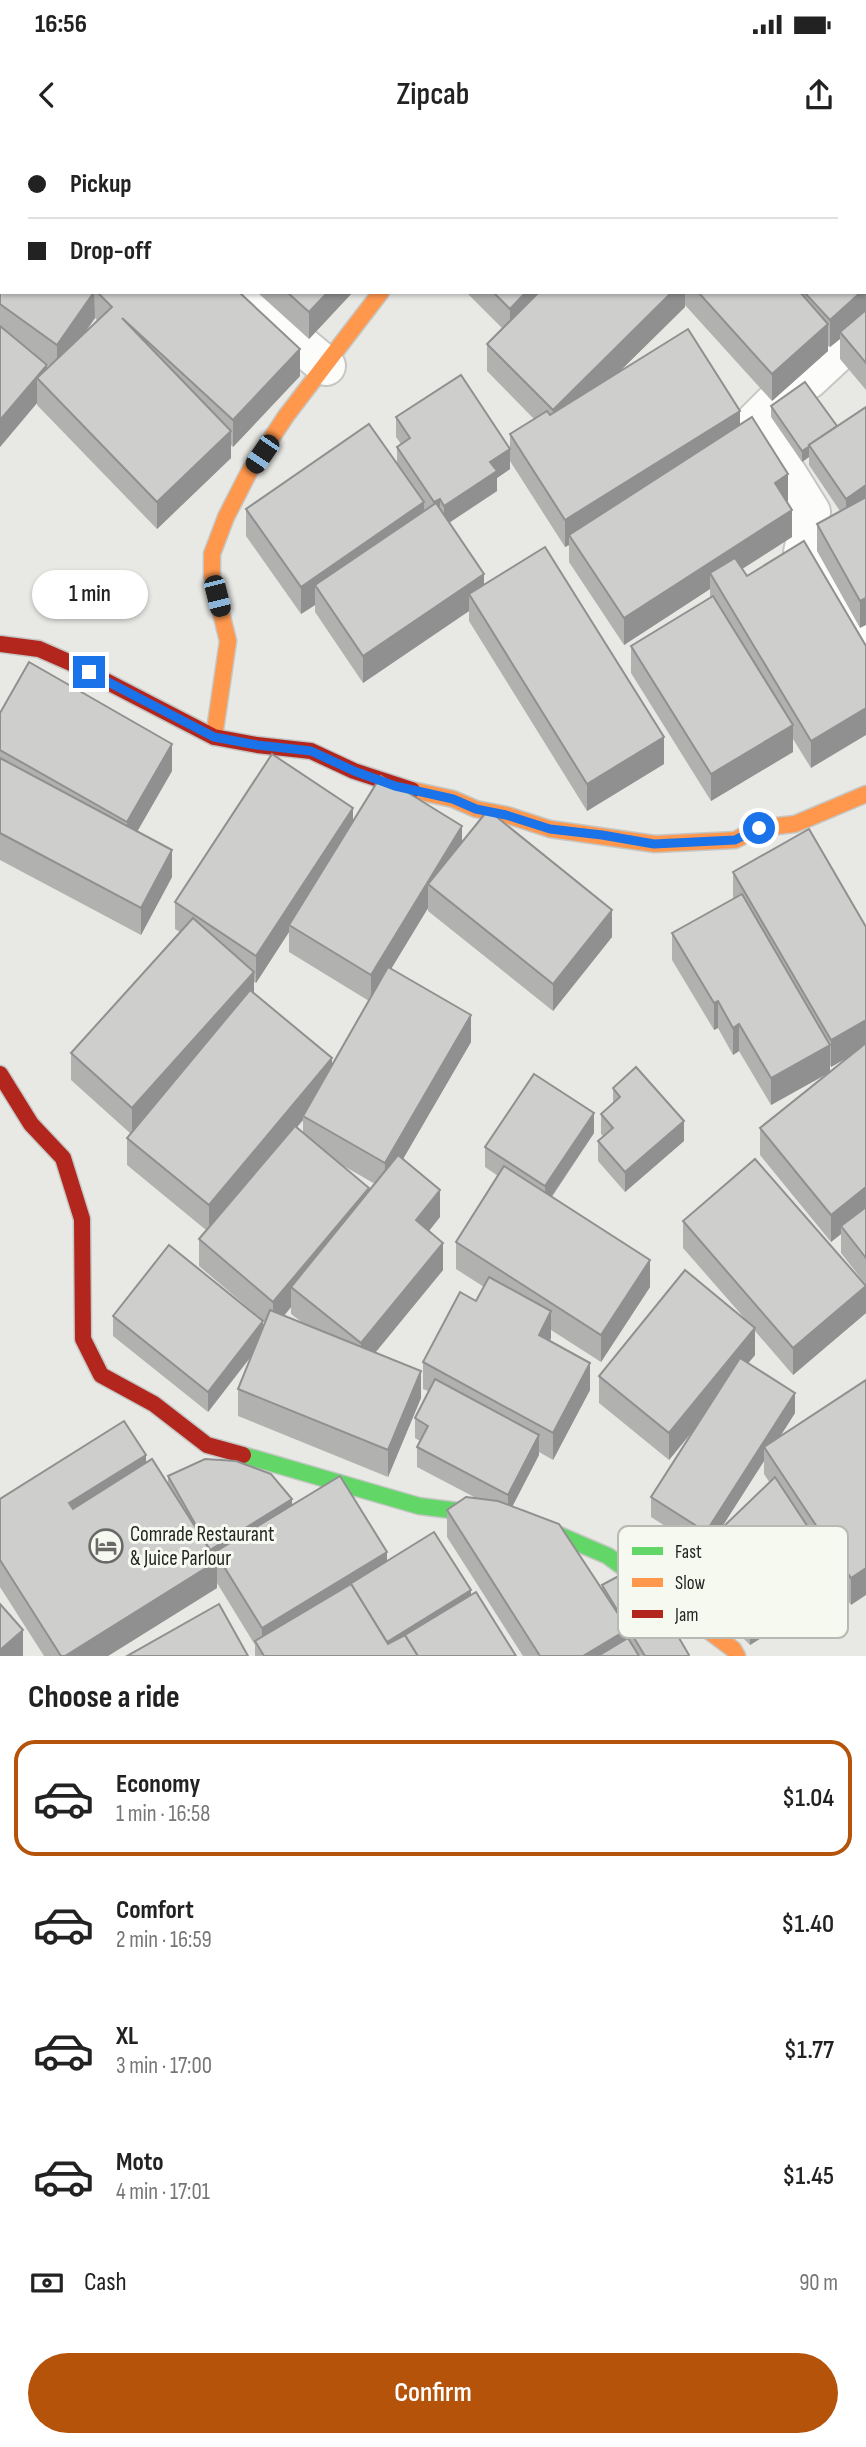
<!DOCTYPE html>
<meta charset="utf-8">
<style>
:root{--surface:#fff;--page:#f2f2f2;--text:#222;--muted:#767676;--line:#e0e0e0;--accent:#b45309}
body{margin:0;font-family:"Sofia Sans Condensed",sans-serif;background:var(--page);color:var(--text);height:100vh;display:flex;flex-direction:column;font-size:26px;white-space:nowrap}
*{box-sizing:border-box;margin:0}
p{font-size:23px;color:var(--muted)}
.icon{flex:none;width:38px;height:38px;fill:none;stroke:currentColor;stroke-width:2;stroke-linecap:round;stroke-linejoin:round}
.map{position:relative;height:1516px;overflow:hidden}
.sheet{display:flex;flex-direction:column;background:var(--surface);flex:1}
.sheet>*{flex:none}
.guide{position:absolute;left:0px;top:0px;width:866px;height:154px;box-shadow:0 2px 5px #0004;display:grid;align-content:center;height:154px;padding:0 28px;background:var(--surface)}
.end{position:absolute;width:32px;height:32px;margin:-16px;border:9px solid #1a73e8;background:#fff;box-shadow:0 0 0 4px #fff}
.from{border-radius:50%}
.bubble{position:absolute;height:49px;border-radius:24px;background:var(--surface);box-shadow:0 2px 5px #0004;font-size:23px;font-weight:600;line-height:49px;text-align:center}
.car{position:absolute;width:21px;height:42px;margin:-21px -10px;border-radius:9px;box-shadow:0 0 5px 2px #0007;background:linear-gradient(#222 24%,#8ab4d8 0 40%,#222 0 76%,#8ab4d8 0 86%,#222 0)}
.guide b{display:flex;align-items:center;gap:24px;height:66px;font-size:26px}
.guide b+b{border-top:2px solid var(--line)}
.guide i{width:18px;height:18px;background:var(--text)}
ul{padding:0;list-style:none}
li{display:flex;align-items:center;gap:21px;height:116px;margin:0 14px 10px;padding:0 14px;border:4px solid transparent;border-radius:21px}
li div{flex:1}
li b{display:block;font-size:26px}
li em{font-style:normal;font-weight:600}
li.selected{border-color:var(--accent)}
li>.icon{width:63px;height:63px;stroke-width:1.5}
h2{padding:0 28px;font-size:32px;line-height:84px}
.pay{display:flex;align-items:center;gap:18px;height:77px;padding:0 28px;font-size:26px}
.pay p{margin-inline-start:auto}
.action{display:flex;gap:14px;margin-top:auto;padding:14px 28px}
.action a{flex:1;height:80px;border-radius:42px;background:var(--accent);color:#fff;font-size:28px;font-weight:600;line-height:80px;text-align:center}
.status{display:flex;justify-content:space-between;align-items:center;height:49px;padding:0 35px;background:var(--surface);direction:ltr}
.status svg{height:19px;fill:currentColor}
header{display:flex;justify-content:space-between;align-items:center;height:91px;padding:0 28px;background:var(--surface);font-size:32px;font-weight:600}
.map>svg:first-child{display:block}
</style>
<div class="status"><b>16:56</b><svg viewBox="0 0 49 12"><path d="M0 12V9h3v3zM5 12V6h3v6zM10 12V3h3v9zM15 12V0h3v12zM26 1h20v11H26zM47 4h2v5h-2z"/></svg></div>
<header><svg class="icon" aria-label="back" viewBox="0 0 24 24"><path d="M15 5l-7 7 7 7"/></svg>Zipcab<svg class="icon" aria-label="share" viewBox="0 0 24 24"><path d="M12 15V3M7 8l5-5 5 5M5 13v7h14v-7"/></svg></header>
<div class="map">
<svg width="866" height="1516" viewBox="0 0 866 1516">
<rect width="100%" height="100%" fill="#e8e9e5"/>
<g fill="none" stroke-linecap="round" stroke-linejoin="round">
<defs>
<g id="street">
<path d="M 196,0 L 196,2"/>
<path d="M 414,0 L 414,2"/>
<path d="M 238,152 L 326,226"/>
<path d="M 866,186 L 809,239 L 777,260 L 755,282 L 811,372 L 803,413 L 866,514"/>
</g>
<path id="fast" d="M 243,1315 L 419,1366 L 522,1379 L 608,1416 L 654,1450"/>
<g id="slow">
<path d="M 214,597 L 228,501 L 212,436 L 212,414 L 226,377 L 249,332 L 286,276 L 381,152"/>
<path d="M 412,650 L 453,659 L 476,669 L 507,675 L 550,689 L 655,704 L 735,700 L 759,688 L 795,684 L 866,654"/>
<path d="M 654,1450 L 733,1509 L 737,1516"/>
</g>
<g id="jam">
<path d="M 0,504 L 39,509 L 71,523 L 214,597 L 257,605 L 311,611 L 354,631 L 412,650"/>
<path d="M 0,934 L 31,984 L 63,1018 L 82,1079 L 83,1199 L 101,1235 L 154,1264 L 207,1305 L 243,1315"/>
</g>
</defs>
<use href="#street" stroke="#c5c7c4" stroke-width="42"/>
<use href="#fast" stroke="#c5c7c4" stroke-width="19"/>
<use href="#slow" stroke="#c5c7c4" stroke-width="19"/>
<use href="#jam" stroke="#c5c7c4" stroke-width="19"/>
<use href="#street" stroke="#fcfcfb" stroke-width="38"/>
<use href="#fast" stroke="#63d668" stroke-width="16"/>
<use href="#slow" stroke="#ff974d" stroke-width="16"/>
<use href="#jam" stroke="#b3261e" stroke-width="16"/>
</g>
<g fill="#b1b1b0" fill-rule="evenodd">
<path d="M 242,0 L 396,0 L 398,2 L 244,2 Z"/>
<path d="M 425,0 L 576,0 L 578,2 L 426,2 Z"/>
<path d="M 581,0 L 866,0 L 866,250 L 840,219 L 840,199 L 830,207 L 828,206 L 828,211 L 772,261 L 685,165 L 685,167 L 619,232 L 740,285 L 788,361 L 787,362 L 792,397 L 742,429 L 747,436 L 866,506 L 811,628 L 793,599 L 793,612 L 711,661 L 631,533 L 631,506 L 710,458 L 710,449 L 624,505 L 569,422 L 569,405 L 565,407 L 510,321 L 510,329 L 497,338 L 497,351 L 449,383 L 484,446 L 664,624 L 587,671 L 469,481 L 469,471 L 363,543 L 315,472 L 315,465 L 301,474 L 246,396 L 246,369 L 397,323 L 397,307 L 401,304 L 396,297 L 396,277 L 510,308 L 510,294 L 534,279 L 487,231 L 487,204 L 502,188 L 466,152 L 864,152 L 864,2 L 581,2 Z"/>
<path d="M 2,2 L 2,152 L 239,152 L 300,236 L 233,307 L 231,305 L 231,318 L 157,389 L 37,265 L 37,263 L 0,307 L 0,4 ZM 95,178 L 98,181 L 84,194 ZM 41,220 L 50,226 L 47,229 Z"/>
<path d="M 257,152 L 353,152 L 309,199 Z"/>
<path d="M 771,266 L 837,286 L 866,267 L 860,488 L 817,411 L 817,384 L 840,371 L 809,325 L 809,317 L 802,322 L 771,277 Z"/>
<path d="M 0,573 L 172,631 L 137,692 L 172,737 L 141,795 L 0,720 Z"/>
<path d="M 353,681 L 462,702 L 612,797 L 553,871 L 428,771 L 428,768 L 391,829 L 471,902 L 403,1019 L 440,1077 L 429,1091 L 443,1130 L 375,1213 L 421,1258 L 388,1337 L 238,1276 L 238,1249 L 252,1215 L 208,1272 L 113,1196 L 113,1176 L 263,1187 L 265,1182 L 199,1126 L 199,1099 L 206,1090 L 127,1025 L 127,998 L 131,994 L 71,940 L 71,913 L 180,792 L 175,789 L 175,762 ZM 289,792 L 289,812 L 369,861 L 332,925 L 254,854 L 254,842 L 256,843 ZM 303,980 L 303,993 L 297,987 ZM 342,1025 L 375,1044 L 369,1051 ZM 291,1167 L 291,1174 L 303,1183 L 284,1176 Z"/>
<path d="M 733,732 L 866,787 L 866,1145 L 841,1113 L 841,1094 L 831,1102 L 760,1015 L 760,988 L 827,934 L 771,965 L 739,911 L 733,915 L 718,888 L 714,890 L 672,820 L 672,793 L 733,759 ZM 848,917 L 830,932 L 830,925 L 831,927 Z"/>
<path d="M 613,948 L 684,1001 L 625,1052 L 598,1021 L 598,1001 L 603,996 L 601,994 L 601,974 L 613,964 Z"/>
<path d="M 594,993 L 552,1057 L 650,1147 L 601,1222 L 551,1190 L 551,1198 L 550,1201 L 590,1250 L 553,1320 L 539,1312 L 539,1315 L 512,1366 L 602,1450 L 602,1445 L 689,1516 L 523,1516 L 447,1397 L 447,1370 L 476,1358 L 417,1327 L 417,1307 L 420,1301 L 415,1298 L 415,1278 L 428,1251 L 423,1249 L 423,1222 L 476,1161 L 484,1147 L 456,1129 L 456,1102 L 498,1036 L 485,1027 L 485,1007 Z"/>
<path d="M 683,1081 L 866,1173 L 793,1235 L 755,1191 L 755,1215 L 748,1223 L 795,1273 L 780,1296 L 866,1240 L 851,1465 L 839,1448 L 839,1454 L 780,1486 L 750,1505 L 693,1448 L 693,1428 L 720,1401 L 720,1390 L 770,1343 L 764,1334 L 764,1321 L 706,1412 L 651,1377 L 651,1357 L 695,1288 L 669,1320 L 599,1263 L 599,1236 L 746,1180 L 683,1108 Z"/>
<path d="M 146,1322 L 168,1343 L 168,1336 L 292,1366 L 387,1421 L 471,1455 L 516,1516 L 255,1516 L 255,1505 L 217,1443 L 217,1448 L 108,1516 L 44,1516 L 0,1447 L 0,1359 Z"/>
</g>
<g fill="#909090">
<path d="M 501,0 L 561,0 L 558,2 L 497,2 Z"/>
<path d="M 866,148 L 866,175 L 840,192 L 840,199 L 830,207 L 830,180 L 861,152 L 864,152 L 864,149 Z"/>
<path d="M 94,152 L 95,178 L 57,232 L 57,205 Z"/>
<path d="M 328,152 L 353,152 L 309,199 L 309,172 Z"/>
<path d="M 526,152 L 553,152 L 510,196 L 510,169 Z"/>
<path d="M 672,152 L 685,152 L 685,167 L 553,297 L 553,270 Z"/>
<path d="M 828,184 L 828,211 L 772,261 L 772,234 Z"/>
<path d="M 300,209 L 300,236 L 233,307 L 233,280 Z"/>
<path d="M 47,225 L 47,248 L 37,238 L 37,263 L 0,307 L 0,280 Z"/>
<path d="M 740,271 L 740,298 L 569,395 L 569,405 L 565,407 L 565,380 Z"/>
<path d="M 231,291 L 231,318 L 157,389 L 157,362 Z"/>
<path d="M 809,306 L 809,317 L 802,322 L 802,311 Z"/>
<path d="M 510,309 L 510,329 L 497,338 L 497,351 L 444,386 L 444,366 L 490,322 Z"/>
<path d="M 788,334 L 788,361 L 775,370 L 775,343 Z"/>
<path d="M 866,345 L 866,365 L 846,379 L 846,359 Z"/>
<path d="M 440,359 L 440,379 L 434,382 L 434,362 Z"/>
<path d="M 424,362 L 424,389 L 315,445 L 315,465 L 301,474 L 301,447 Z"/>
<path d="M 792,370 L 792,397 L 717,445 L 710,433 L 710,449 L 624,505 L 624,478 Z"/>
<path d="M 484,434 L 484,461 L 469,454 L 469,471 L 363,543 L 363,516 Z"/>
<path d="M 866,458 L 866,485 L 860,488 L 860,461 Z"/>
<path d="M 866,568 L 866,595 L 811,628 L 811,601 Z"/>
<path d="M 793,585 L 793,612 L 711,661 L 711,634 Z"/>
<path d="M 664,597 L 664,624 L 587,671 L 587,644 Z"/>
<path d="M 172,604 L 172,631 L 127,709 L 127,682 Z"/>
<path d="M 353,668 L 353,695 L 289,785 L 289,792 L 256,843 L 256,816 Z"/>
<path d="M 462,686 L 462,713 L 428,744 L 428,768 L 371,862 L 371,835 Z"/>
<path d="M 172,710 L 172,737 L 141,795 L 141,768 Z"/>
<path d="M 612,770 L 612,797 L 553,871 L 553,844 Z"/>
<path d="M 254,832 L 254,859 L 132,995 L 132,968 Z"/>
<path d="M 718,861 L 718,888 L 714,890 L 714,863 Z"/>
<path d="M 471,875 L 471,902 L 385,1050 L 385,1023 Z"/>
<path d="M 866,880 L 866,907 L 831,927 L 831,900 Z"/>
<path d="M 739,884 L 739,911 L 733,915 L 733,888 Z"/>
<path d="M 830,905 L 830,932 L 771,965 L 771,938 Z"/>
<path d="M 332,918 L 332,945 L 303,976 L 303,980 L 209,1092 L 209,1065 Z"/>
<path d="M 594,973 L 594,993 L 545,1066 L 545,1046 Z"/>
<path d="M 684,981 L 684,1001 L 625,1052 L 625,1032 Z"/>
<path d="M 866,1047 L 866,1074 L 841,1086 L 841,1094 L 831,1102 L 831,1075 Z"/>
<path d="M 369,1048 L 369,1075 L 291,1147 L 291,1167 L 273,1189 L 273,1162 Z"/>
<path d="M 440,1050 L 440,1077 L 416,1107 L 416,1080 Z"/>
<path d="M 443,1103 L 443,1130 L 361,1230 L 361,1203 Z"/>
<path d="M 650,1120 L 650,1147 L 601,1222 L 601,1195 Z"/>
<path d="M 866,1146 L 866,1173 L 793,1235 L 793,1208 Z"/>
<path d="M 551,1171 L 551,1198 L 539,1222 L 539,1195 Z"/>
<path d="M 263,1181 L 263,1201 L 208,1272 L 208,1252 Z"/>
<path d="M 755,1188 L 755,1215 L 669,1320 L 669,1293 Z"/>
<path d="M 590,1223 L 590,1250 L 553,1320 L 553,1293 Z"/>
<path d="M 421,1231 L 421,1258 L 388,1337 L 388,1310 Z"/>
<path d="M 795,1253 L 795,1273 L 769,1314 L 764,1307 L 764,1321 L 706,1412 L 706,1392 Z"/>
<path d="M 539,1295 L 539,1315 L 508,1375 L 508,1355 Z"/>
<path d="M 146,1315 L 146,1342 L 69,1390 L 69,1363 Z"/>
<path d="M 292,1359 L 292,1379 L 215,1412 L 215,1422 L 217,1421 L 217,1448 L 108,1516 L 65,1516 L 210,1410 Z"/>
<path d="M 387,1412 L 387,1439 L 262,1511 L 262,1488 Z"/>
<path d="M 866,1428 L 866,1455 L 851,1465 L 851,1438 Z"/>
<path d="M 839,1434 L 839,1454 L 780,1486 L 750,1505 L 750,1485 L 780,1466 Z"/>
<path d="M 471,1450 L 471,1470 L 387,1516 L 387,1502 Z"/>
<path d="M 628,1489 L 628,1516 L 583,1516 Z"/>
<path d="M 23,1490 L 23,1516 L 0,1516 L 0,1510 Z"/>
</g>
<g fill="#cececd" stroke="#909090" stroke-width="2">
<path d="M 3,0 L 94,0 L 97,2 L 2,2 Z"/>
<path d="M 266,0 L 347,0 L 346,2 L 265,2 Z"/>
<path d="M 347,0 L 396,0 L 398,2 L 346,2 Z"/>
<path d="M 438,0 L 501,0 L 497,2 L 439,2 Z"/>
<path d="M 552,0 L 576,0 L 578,2 L 550,2 Z"/>
<path d="M 583,0 L 686,0 L 688,2 L 584,2 Z"/>
<path d="M 695,0 L 786,0 L 784,2 L 696,2 Z"/>
<path d="M 788,0 L 799,0 L 801,2 L 786,2 Z"/>
<path d="M 804,0 L 866,0 L 866,67 L 864,66 L 864,2 L 805,2 Z"/>
<path d="M 2,2 L 2,40 L 0,38 L 0,4 Z"/>
<path d="M 0,53 L 2,55 L 2,152 L 94,152 L 57,205 L 0,164 Z"/>
<path d="M 864,73 L 866,74 L 866,148 L 864,149 Z"/>
<path d="M 97,152 L 239,152 L 300,209 L 233,280 L 122,178 L 231,291 L 157,362 L 37,238 L 112,167 Z"/>
<path d="M 287,152 L 328,152 L 309,172 Z"/>
<path d="M 493,152 L 526,152 L 510,169 Z"/>
<path d="M 539,152 L 672,152 L 553,270 L 487,204 Z"/>
<path d="M 698,152 L 800,152 L 828,184 L 772,234 Z"/>
<path d="M 804,152 L 861,152 L 830,180 Z"/>
<path d="M 866,170 L 866,223 L 840,192 Z"/>
<path d="M 0,186 L 47,225 L 0,280 Z"/>
<path d="M 688,189 L 740,271 L 565,380 L 510,294 L 547,271 L 550,275 Z"/>
<path d="M 461,235 L 510,309 L 490,322 L 497,331 L 444,366 L 440,359 L 434,362 L 397,307 L 410,298 L 396,277 Z"/>
<path d="M 805,242 L 837,286 L 809,305 L 810,306 L 802,311 L 771,266 Z"/>
<path d="M 866,267 L 866,345 L 846,359 L 809,305 Z"/>
<path d="M 752,277 L 788,334 L 775,343 L 792,370 L 624,478 L 569,395 Z"/>
<path d="M 369,284 L 424,362 L 301,447 L 246,369 Z"/>
<path d="M 866,357 L 866,458 L 860,461 L 817,384 Z"/>
<path d="M 436,363 L 484,434 L 363,516 L 315,445 Z"/>
<path d="M 804,401 L 866,506 L 866,568 L 811,601 L 710,433 L 735,418 L 747,436 Z"/>
<path d="M 545,407 L 664,597 L 587,644 L 469,454 Z"/>
<path d="M 713,456 L 793,585 L 711,634 L 631,506 Z"/>
<path d="M 29,522 L 172,604 L 127,682 L 0,610 L 0,573 Z"/>
<path d="M 272,614 L 353,668 L 256,816 L 175,762 Z"/>
<path d="M 0,618 L 172,710 L 141,768 L 0,693 Z"/>
<path d="M 381,636 L 462,686 L 371,835 L 289,785 Z"/>
<path d="M 488,670 L 612,770 L 553,844 L 428,744 Z"/>
<path d="M 809,689 L 866,787 L 866,880 L 831,900 L 733,732 Z"/>
<path d="M 742,754 L 830,905 L 771,938 L 739,884 L 733,888 L 718,861 L 714,863 L 672,793 Z"/>
<path d="M 193,778 L 254,832 L 132,968 L 71,913 Z"/>
<path d="M 388,827 L 471,875 L 385,1023 L 303,976 Z"/>
<path d="M 250,850 L 332,918 L 209,1065 L 127,998 Z"/>
<path d="M 866,903 L 866,1047 L 831,1075 L 760,988 Z"/>
<path d="M 636,927 L 684,981 L 625,1032 L 598,1001 L 613,988 L 601,974 L 620,957 L 613,948 Z"/>
<path d="M 534,934 L 594,973 L 545,1046 L 485,1007 Z"/>
<path d="M 295,986 L 369,1048 L 273,1162 L 199,1099 Z"/>
<path d="M 398,1015 L 440,1050 L 416,1080 L 443,1103 L 361,1203 L 291,1147 Z"/>
<path d="M 755,1019 L 866,1146 L 793,1208 L 683,1081 Z"/>
<path d="M 504,1026 L 650,1120 L 601,1195 L 456,1102 Z"/>
<path d="M 866,1067 L 866,1118 L 841,1086 Z"/>
<path d="M 169,1105 L 263,1181 L 208,1252 L 113,1176 Z"/>
<path d="M 685,1130 L 755,1188 L 669,1293 L 599,1236 Z"/>
<path d="M 489,1137 L 551,1171 L 539,1195 L 590,1223 L 553,1293 L 423,1222 L 460,1152 L 476,1161 Z"/>
<path d="M 270,1170 L 421,1231 L 388,1310 L 238,1249 Z"/>
<path d="M 740,1218 L 795,1253 L 706,1392 L 651,1357 Z"/>
<path d="M 435,1239 L 539,1295 L 508,1355 L 417,1307 L 428,1286 L 415,1278 Z"/>
<path d="M 866,1240 L 866,1428 L 851,1438 L 764,1307 Z"/>
<path d="M 124,1281 L 146,1315 L 69,1363 L 73,1369 L 152,1319 L 217,1421 L 65,1516 L 61,1516 L 0,1420 L 0,1359 Z"/>
<path d="M 205,1319 L 236,1321 L 271,1334 L 292,1359 L 210,1410 L 168,1336 Z"/>
<path d="M 340,1336 L 387,1412 L 262,1488 L 215,1412 Z"/>
<path d="M 775,1337 L 839,1434 L 780,1466 L 750,1485 L 693,1428 L 725,1397 L 720,1390 Z"/>
<path d="M 466,1357 L 498,1361 L 559,1384 L 628,1489 L 583,1516 L 540,1516 L 447,1370 Z"/>
<path d="M 434,1392 L 471,1450 L 387,1502 L 351,1444 L 350,1444 Z"/>
<path d="M 637,1426 L 689,1515 L 688,1516 L 645,1516 L 602,1445 Z"/>
<path d="M 351,1444 L 388,1504 L 405,1495 L 418,1516 L 264,1516 L 255,1501 Z"/>
<path d="M 476,1452 L 516,1516 L 418,1516 L 405,1495 Z"/>
<path d="M 0,1464 L 23,1490 L 0,1510 Z"/>
<path d="M 219,1464 L 248,1516 L 127,1516 Z"/>
<path d="M 628,1498 L 639,1516 L 598,1516 Z"/>
</g>
<g fill="none" stroke-linecap="round" stroke-linejoin="round">
<path stroke="#1a73e8" stroke-width="9" d="M 89,532 L 214,597 L 257,605 L 311,611 L 354,631 L 395,646 L 453,659 L 476,669 L 506,675 L 550,689 L 602,695 L 654,704 L 735,700 L 759,688"/>
</g>
<defs>
<symbol id="hotel-ring" viewBox="-11 -11 22 22"><circle r="9.5" fill="#f6f9f0" stroke="#696a67" stroke-width="1.5"/><path d="M-6-4.5h1.5V1H6V5H4.5V3h-9V5H-6ZM-4 0a1.8 1.8 0 1 1 3.6 0ZM.5 0V-2.5h3Q6-2.5 6 0Z" fill="#696a67"/></symbol>
</defs>
<g fill-rule="evenodd">
<use href="#hotel-ring" x="87" y="1387" width="38" height="38"/>
</g>
<g text-anchor="middle" stroke-width="6" stroke-linejoin="round" paint-order="stroke">
<g font-size="21" fill="#252623" stroke="#f6f9f0" text-anchor="start">
<text x="130" y="1401">Comrade Restaurant<tspan x="130" dy="24">&amp; Juice Parlour</tspan></text>
</g>
</g>
<rect x="618" y="1386" width="230" height="112" rx="10" fill="#f6f9f0" stroke="#b7bab2" stroke-width="2"/>
<rect x="632" y="1407" width="31" height="8" fill="#63d668"/>
<rect x="632" y="1438" width="31" height="9" fill="#ff974d"/>
<rect x="632" y="1470" width="31" height="8" fill="#b3261e"/>
<g font-size="19" fill="#252623">
<text x="675" y="1418">Fast</text>
<text x="675" y="1449">Slow</text>
<text x="675" y="1481">Jam</text>
</g>
</svg>
<i class="end from" style="left:759px;top:688px"></i>
<i class="end" style="left:89px;top:532px"></i>
<div class="bubble" style="left:32px;top:430px;width:116px">1 min</div>
<i class="car" style="left:262px;top:314px;rotate:214deg"></i>
<i class="car" style="left:217px;top:456px;rotate:166deg"></i>
<div class="guide">
<b><i class="from"></i>Pickup</b>
<b><i></i>Drop-off</b>
</div>
</div>
<section class="sheet">
<h2>Choose a ride</h2>
<ul>
<li class="selected"><svg class="icon" aria-label="car" viewBox="0 0 24 24"><path d="M5 17H2v-5l4-1 3-4h7l3 4 3 1v5h-3M9 17h6M6 11h13"/><circle cx="7" cy="17" r="2"/><circle cx="17" cy="17" r="2"/></svg><div><b>Economy</b><p>1 min · 16:58</p></div><em>$1.04</em></li>
<li><svg class="icon" aria-label="car" viewBox="0 0 24 24"><path d="M5 17H2v-5l4-1 3-4h7l3 4 3 1v5h-3M9 17h6M6 11h13"/><circle cx="7" cy="17" r="2"/><circle cx="17" cy="17" r="2"/></svg><div><b>Comfort</b><p>2 min · 16:59</p></div><em>$1.40</em></li>
<li><svg class="icon" aria-label="car" viewBox="0 0 24 24"><path d="M5 17H2v-5l4-1 3-4h7l3 4 3 1v5h-3M9 17h6M6 11h13"/><circle cx="7" cy="17" r="2"/><circle cx="17" cy="17" r="2"/></svg><div><b>XL</b><p>3 min · 17:00</p></div><em>$1.77</em></li>
<li><svg class="icon" aria-label="car" viewBox="0 0 24 24"><path d="M5 17H2v-5l4-1 3-4h7l3 4 3 1v5h-3M9 17h6M6 11h13"/><circle cx="7" cy="17" r="2"/><circle cx="17" cy="17" r="2"/></svg><div><b>Moto</b><p>4 min · 17:01</p></div><em>$1.45</em></li>
</ul>
<div class="pay"><svg class="icon" aria-label="cash" viewBox="0 0 24 24"><path d="M3 7h18v10H3z"/><circle cx="12" cy="12" r="2"/></svg>Cash<p>90 m</p></div>
<div class="action"><a>Confirm</a></div>
</section>
